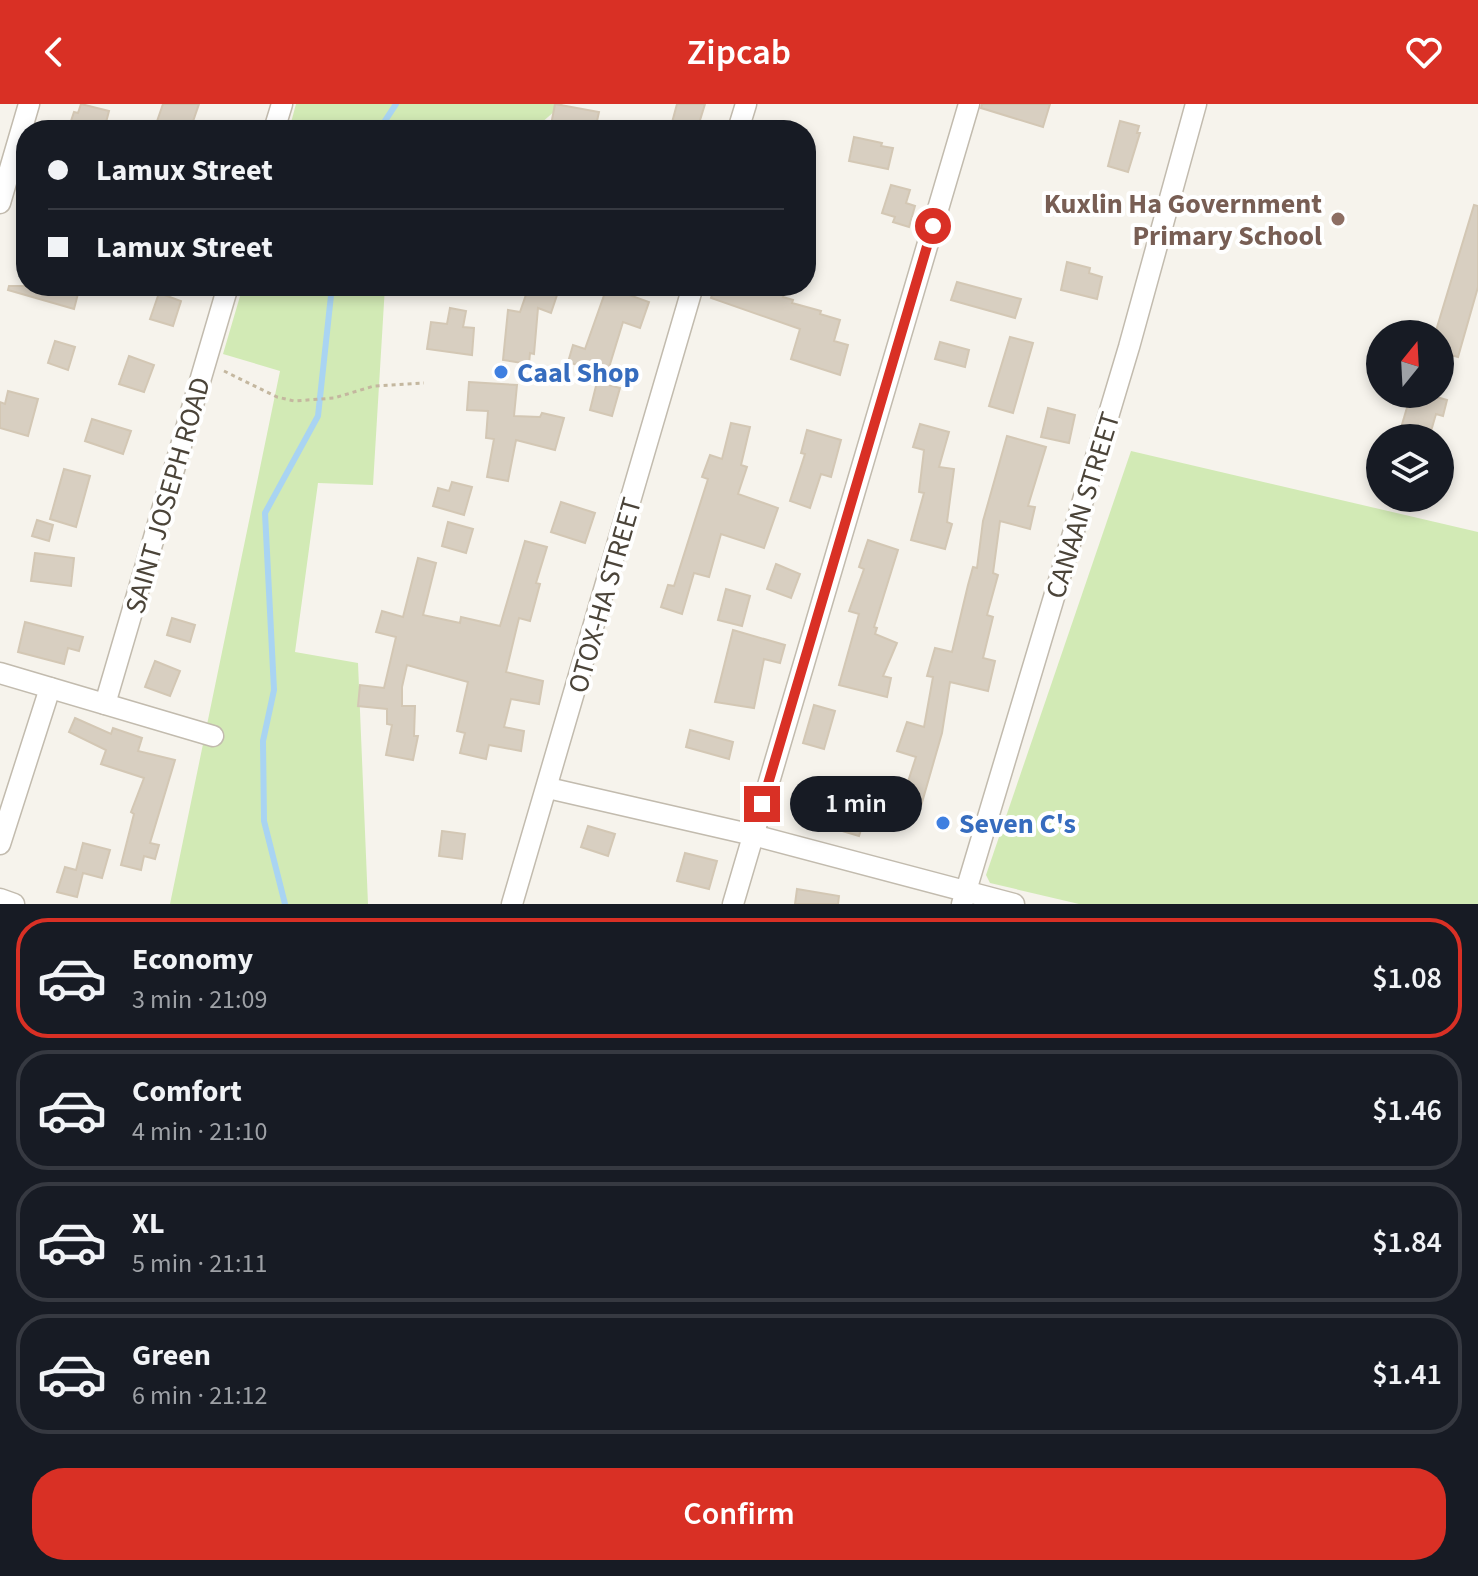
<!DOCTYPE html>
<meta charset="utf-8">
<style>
:root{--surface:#171b24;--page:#242831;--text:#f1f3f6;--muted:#9ea1a6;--line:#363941;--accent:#d93025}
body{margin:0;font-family:"Source Sans 3",sans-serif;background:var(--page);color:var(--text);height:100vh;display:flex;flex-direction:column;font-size:30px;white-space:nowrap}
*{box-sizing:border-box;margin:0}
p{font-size:26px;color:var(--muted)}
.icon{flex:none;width:44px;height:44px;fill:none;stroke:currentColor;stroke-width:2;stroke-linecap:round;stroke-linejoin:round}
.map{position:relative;height:800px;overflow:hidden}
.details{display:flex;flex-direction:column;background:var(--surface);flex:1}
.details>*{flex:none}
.hud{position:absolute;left:16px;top:16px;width:800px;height:176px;border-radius:32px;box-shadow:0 4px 12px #0003;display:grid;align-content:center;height:176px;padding:0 32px;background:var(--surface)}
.needle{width:52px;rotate:18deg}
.controls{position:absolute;left:1366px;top:216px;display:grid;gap:16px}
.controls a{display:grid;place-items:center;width:88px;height:88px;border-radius:50%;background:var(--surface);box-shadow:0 4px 12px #0003;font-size:40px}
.end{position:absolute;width:36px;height:36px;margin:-18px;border:10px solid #d93025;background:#fff;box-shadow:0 0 0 4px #fff}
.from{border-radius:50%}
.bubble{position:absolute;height:56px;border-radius:28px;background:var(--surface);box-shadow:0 4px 12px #0003;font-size:26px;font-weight:600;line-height:56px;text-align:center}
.hud b{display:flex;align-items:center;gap:28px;height:76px;font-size:30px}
.hud b+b{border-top:2px solid var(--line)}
.hud i{width:20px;height:20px;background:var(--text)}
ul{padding:14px 0 0;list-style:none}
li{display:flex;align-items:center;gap:24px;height:120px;margin:0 16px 12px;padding:0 16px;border:4px solid var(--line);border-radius:32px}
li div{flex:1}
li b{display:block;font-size:30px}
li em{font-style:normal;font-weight:600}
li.selected{border-color:var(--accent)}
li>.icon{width:72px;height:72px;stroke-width:1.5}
.cta{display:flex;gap:16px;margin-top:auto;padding:16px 32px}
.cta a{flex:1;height:92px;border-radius:32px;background:var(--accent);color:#fff;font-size:32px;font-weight:600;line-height:92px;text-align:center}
header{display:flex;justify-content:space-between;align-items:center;height:104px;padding:0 32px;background:var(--accent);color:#fff;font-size:36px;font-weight:600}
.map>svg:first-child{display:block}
</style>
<header><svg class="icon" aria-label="back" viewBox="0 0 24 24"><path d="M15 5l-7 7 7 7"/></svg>Zipcab<svg class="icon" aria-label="heart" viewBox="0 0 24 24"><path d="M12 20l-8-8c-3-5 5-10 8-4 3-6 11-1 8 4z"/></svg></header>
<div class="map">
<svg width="1478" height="800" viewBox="0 0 1478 800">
<rect width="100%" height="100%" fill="#f6f3ec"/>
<g fill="#d2eab5">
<path d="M 296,0 L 563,0 L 533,26 L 289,26 Z"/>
<path d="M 243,182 L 385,182 L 373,381 L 318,379 L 295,548 L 358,559 L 368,800 L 170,800 L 280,267 L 223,250 Z"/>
<path d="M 1131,347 L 1478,428 L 1478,800 L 1079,800 L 990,779 L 986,771 Z"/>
</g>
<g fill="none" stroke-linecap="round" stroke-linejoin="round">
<g stroke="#a9d4f2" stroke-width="6">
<path d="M 379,26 L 396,0"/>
<path d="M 285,800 L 264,717 L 263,637 L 274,586 L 265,409 L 318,312 L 332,182"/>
</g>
</g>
<g fill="#d8cfc1" stroke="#d3c7b4" stroke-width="2">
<path d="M 81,0 L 109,7 L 104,26 L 68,26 L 74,8 L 78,9 Z"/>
<path d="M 163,0 L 199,0 L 190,26 L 154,26 Z"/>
<path d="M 555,0 L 599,8 L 595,26 L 576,26 L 551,21 Z"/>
<path d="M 677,0 L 705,0 L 697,26 L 670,26 Z"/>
<path d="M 982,0 L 1050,0 L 1043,23 L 981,4 Z"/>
<path d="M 1120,17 L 1139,22 L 1137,29 L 1140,29 L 1128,68 L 1108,62 Z"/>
<path d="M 854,33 L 882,39 L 881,42 L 893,44 L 888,65 L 849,57 Z"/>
<path d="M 891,81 L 910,86 L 906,99 L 915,102 L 909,123 L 893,118 L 895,113 L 882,109 Z"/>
<path d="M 1474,101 L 1478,102 L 1478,183 L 1458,253 L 1440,248 L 1440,230 L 1435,230 Z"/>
<path d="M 1067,158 L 1090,164 L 1089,169 L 1102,173 L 1097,195 L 1061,186 Z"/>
<path d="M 957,178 L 1021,195 L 1015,214 L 951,196 Z"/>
<path d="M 9,182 L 80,182 L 74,205 L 8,186 Z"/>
<path d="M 529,182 L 560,182 L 551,209 L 538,204 L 534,250 L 530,249 L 529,260 L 503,256 L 508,206 L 520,208 Z"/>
<path d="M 715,182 L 773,182 L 785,186 L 783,193 L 793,196 L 792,199 L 821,207 L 820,210 L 840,216 L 834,237 L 848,241 L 840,271 L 791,255 L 800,225 L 711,194 Z"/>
<path d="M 607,183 L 649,198 L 640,224 L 623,218 L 607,270 L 568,258 L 573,241 L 585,245 Z"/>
<path d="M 159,189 L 181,197 L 173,222 L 150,215 Z"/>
<path d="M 450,204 L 466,207 L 463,223 L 474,224 L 472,251 L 427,245 L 431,218 L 447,220 Z"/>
<path d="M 1010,233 L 1033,239 L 1013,309 L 989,302 Z"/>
<path d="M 55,237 L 75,243 L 68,266 L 48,259 Z"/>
<path d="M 940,238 L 969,246 L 965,263 L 935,255 Z"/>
<path d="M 129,252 L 154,261 L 144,288 L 119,280 Z"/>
<path d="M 469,278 L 517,281 L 514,312 L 540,313 L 542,309 L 564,314 L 555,346 L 516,336 L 508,377 L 487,373 L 494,335 L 486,334 L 488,307 L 467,306 Z"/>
<path d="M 597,278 L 620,284 L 612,312 L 590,306 Z"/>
<path d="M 8,287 L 38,295 L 28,332 L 0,324 L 0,298 L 5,300 Z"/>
<path d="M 1411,290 L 1426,290 L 1447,296 L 1443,312 L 1436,310 L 1429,334 L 1398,334 Z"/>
<path d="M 1048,304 L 1075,311 L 1069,339 L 1041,333 Z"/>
<path d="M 92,315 L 131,327 L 123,350 L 85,337 Z"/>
<path d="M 731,319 L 750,323 L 741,361 L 747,363 L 738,390 L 778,404 L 764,444 L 721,430 L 709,473 L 694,469 L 682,510 L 661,503 L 668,481 L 674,482 L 708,375 L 702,373 L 710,351 L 722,355 Z"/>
<path d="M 920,320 L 949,328 L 939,363 L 954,365 L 947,418 L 952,420 L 945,445 L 911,436 L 924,389 L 919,388 L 924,346 L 913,343 Z"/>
<path d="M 807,326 L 841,336 L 831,373 L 821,370 L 810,404 L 790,397 L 805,350 L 801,349 Z"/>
<path d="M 1007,332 L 1046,343 L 1028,402 L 1035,403 L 1030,425 L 1000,417 L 993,469 L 998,471 L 987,511 L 993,513 L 983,554 L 995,557 L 988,587 L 950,578 L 942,629 L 921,702 L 902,696 L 916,653 L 897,647 L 907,618 L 924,623 L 933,573 L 927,572 L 935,544 L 952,548 L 968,481 L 973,463 L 977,464 L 983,417 Z"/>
<path d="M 64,365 L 90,372 L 76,423 L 50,415 Z"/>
<path d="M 452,378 L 472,383 L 464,411 L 433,402 L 438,384 L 449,387 Z"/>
<path d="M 561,398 L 595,409 L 585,439 L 551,428 Z"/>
<path d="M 37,416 L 53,421 L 49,437 L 32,432 Z"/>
<path d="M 448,418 L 473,425 L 466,449 L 442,442 Z"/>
<path d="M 868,436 L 898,446 L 874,523 L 877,524 L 875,530 L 897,539 L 883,572 L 891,574 L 887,593 L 839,581 L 859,510 L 849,507 L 864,465 L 859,463 Z"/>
<path d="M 525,437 L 547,443 L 536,479 L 540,480 L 530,517 L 519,514 L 506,568 L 543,577 L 539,600 L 511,595 L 504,623 L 524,627 L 521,647 L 489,641 L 486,655 L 460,649 L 465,629 L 457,627 L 468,578 L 407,561 L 402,583 L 402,602 L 415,602 L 414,632 L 418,632 L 413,656 L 386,651 L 392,621 L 387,620 L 387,605 L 358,602 L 360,581 L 384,584 L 396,533 L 376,528 L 382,507 L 403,513 L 418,454 L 436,459 L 423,511 L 460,519 L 461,513 L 500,522 Z"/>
<path d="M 35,449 L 74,454 L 71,482 L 31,477 Z"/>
<path d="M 776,460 L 800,470 L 791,494 L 767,485 Z"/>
<path d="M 726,485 L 750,492 L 742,522 L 718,516 Z"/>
<path d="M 172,514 L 195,521 L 190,538 L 167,531 Z"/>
<path d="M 25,518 L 83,533 L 79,547 L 68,544 L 64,560 L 18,548 Z"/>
<path d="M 733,526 L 785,541 L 780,559 L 764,555 L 754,604 L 715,598 Z"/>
<path d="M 155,557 L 180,567 L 170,592 L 145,583 Z"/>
<path d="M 814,601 L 835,607 L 824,645 L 803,639 Z"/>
<path d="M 75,614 L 111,630 L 113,624 L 142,634 L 138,647 L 175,656 L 150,739 L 159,741 L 155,755 L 144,752 L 141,766 L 121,761 L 134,710 L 131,708 L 144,674 L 101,660 L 106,646 L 69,628 Z"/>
<path d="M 690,626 L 733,638 L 729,655 L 686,643 Z"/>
<path d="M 839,692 L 869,701 L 859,732 L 829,723 Z"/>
<path d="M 588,722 L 615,730 L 608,752 L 581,743 Z"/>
<path d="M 442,727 L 465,730 L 462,755 L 439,752 Z"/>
<path d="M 83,739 L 110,746 L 102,774 L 83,769 L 77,793 L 57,788 L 65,763 L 76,766 Z"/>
<path d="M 685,749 L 717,757 L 709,785 L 677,777 Z"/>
<path d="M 797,785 L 839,792 L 838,800 L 795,800 Z"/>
</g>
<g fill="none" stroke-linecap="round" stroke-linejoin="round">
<defs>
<g id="street">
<path d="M 274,26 L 282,0"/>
<path d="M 738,26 L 746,0"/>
<path d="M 0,99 L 29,0"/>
<path d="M 0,569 L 213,632"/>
<path d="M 105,600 L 228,182"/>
<path d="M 548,684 L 753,731 L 1014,800"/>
<path d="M 0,740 L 50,584"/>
<path d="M 0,795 L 14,800"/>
<path d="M 512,800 L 693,182"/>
<path d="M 733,800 L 969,0"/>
<path d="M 962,800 L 1129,243 L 1196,0"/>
</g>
</defs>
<use href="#street" stroke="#c2bbae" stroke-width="23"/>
<path stroke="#c4b79f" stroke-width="3" stroke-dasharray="4 4" stroke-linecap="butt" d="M 224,267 L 277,293 L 294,297 L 334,294 L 374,282 L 424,279"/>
<use href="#street" stroke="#fff" stroke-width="20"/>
</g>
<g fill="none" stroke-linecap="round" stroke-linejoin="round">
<path stroke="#d93025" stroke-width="10" d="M 762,700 L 933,122"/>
</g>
<circle fill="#8d6e63" stroke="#fff" stroke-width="3" cx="1338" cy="115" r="8"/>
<g fill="#3f7fe0" stroke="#fff" stroke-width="3">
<circle cx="501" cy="268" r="8"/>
<circle cx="943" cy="719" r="8"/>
</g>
<g text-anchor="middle" stroke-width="8" stroke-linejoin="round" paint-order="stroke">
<g font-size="28" font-weight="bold" fill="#785e54" stroke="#fff" text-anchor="end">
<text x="1322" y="109">Kuxlin Ha Government<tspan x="1322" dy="32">Primary School</tspan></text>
</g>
<g font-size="28" font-weight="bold" fill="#366cbe" stroke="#fff" text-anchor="start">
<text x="517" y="278">Caal Shop</text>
<text x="959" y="729">Seven C's</text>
</g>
<g font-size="28" fill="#4b4439" stroke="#fff">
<text transform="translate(167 391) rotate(-74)" y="10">SAINT JOSEPH ROAD</text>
<text transform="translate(1082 401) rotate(-73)" y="10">CANAAN STREET</text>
<text transform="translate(604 491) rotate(-74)" y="10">OTOX-HA STREET</text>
</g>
</g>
</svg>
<div class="controls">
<a><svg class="needle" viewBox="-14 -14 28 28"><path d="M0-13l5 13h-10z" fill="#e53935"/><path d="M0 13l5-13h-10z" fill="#9ea1a6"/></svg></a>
<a><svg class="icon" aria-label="layers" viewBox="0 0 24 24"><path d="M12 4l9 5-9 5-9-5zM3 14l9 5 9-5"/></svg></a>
</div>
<i class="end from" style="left:933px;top:122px"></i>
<i class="end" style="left:762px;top:700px"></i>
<div class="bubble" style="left:790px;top:672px;width:132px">1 min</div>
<div class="hud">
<b><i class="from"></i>Lamux Street</b>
<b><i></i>Lamux Street</b>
</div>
</div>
<section class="details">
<ul>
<li class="selected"><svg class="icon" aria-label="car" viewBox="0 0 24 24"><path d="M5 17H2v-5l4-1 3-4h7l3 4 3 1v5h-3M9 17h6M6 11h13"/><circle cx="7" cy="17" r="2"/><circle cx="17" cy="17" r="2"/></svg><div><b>Economy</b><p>3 min · 21:09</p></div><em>$1.08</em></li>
<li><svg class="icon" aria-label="car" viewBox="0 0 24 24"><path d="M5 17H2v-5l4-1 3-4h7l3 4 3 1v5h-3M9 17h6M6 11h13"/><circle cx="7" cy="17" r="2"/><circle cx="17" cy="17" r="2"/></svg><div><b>Comfort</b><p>4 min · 21:10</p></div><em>$1.46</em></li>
<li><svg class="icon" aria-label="car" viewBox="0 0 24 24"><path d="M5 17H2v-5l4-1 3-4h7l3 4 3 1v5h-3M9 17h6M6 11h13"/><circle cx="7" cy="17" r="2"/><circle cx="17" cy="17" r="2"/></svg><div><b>XL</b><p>5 min · 21:11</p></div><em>$1.84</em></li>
<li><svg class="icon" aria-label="car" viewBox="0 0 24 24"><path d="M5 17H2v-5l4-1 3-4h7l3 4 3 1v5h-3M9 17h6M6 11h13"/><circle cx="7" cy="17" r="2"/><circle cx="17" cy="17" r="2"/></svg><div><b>Green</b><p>6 min · 21:12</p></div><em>$1.41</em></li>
</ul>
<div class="cta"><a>Confirm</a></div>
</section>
